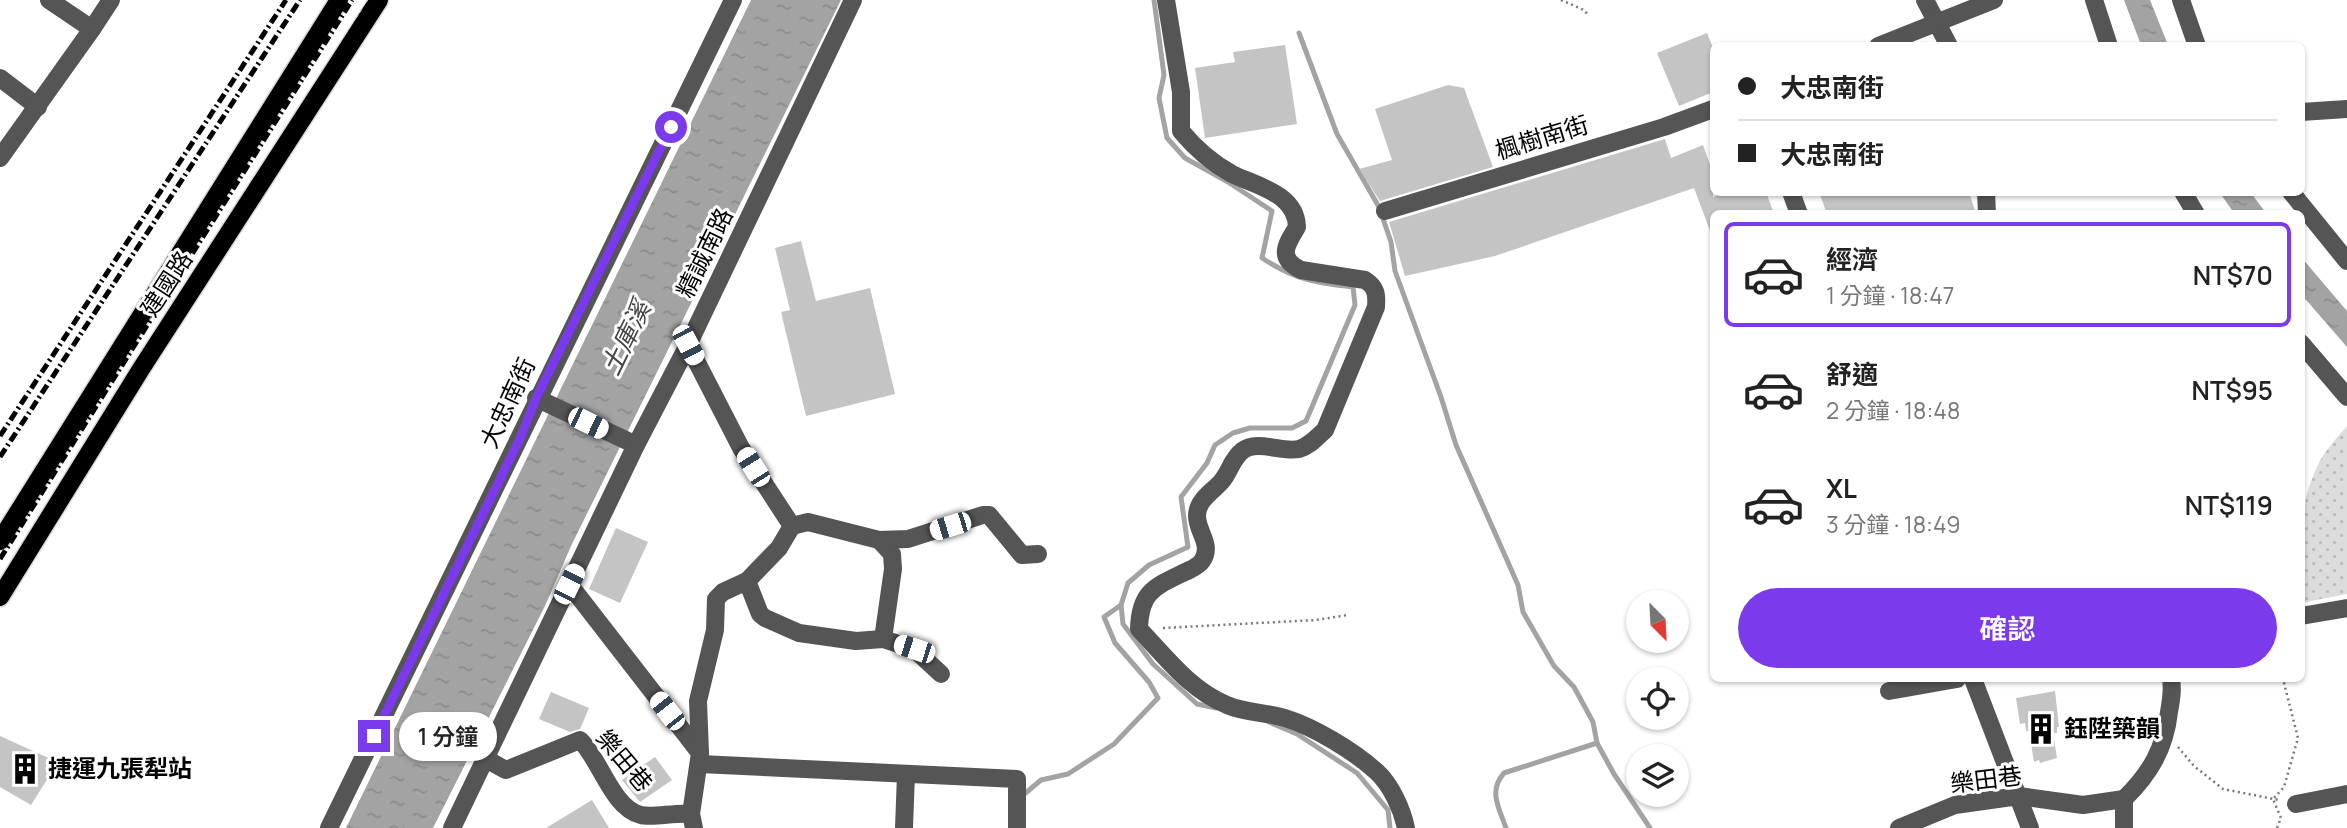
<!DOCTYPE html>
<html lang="zh-TW">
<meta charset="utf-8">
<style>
:root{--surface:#fff;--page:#f2f2f2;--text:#222;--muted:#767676;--line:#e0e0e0;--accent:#7c3aed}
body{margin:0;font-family:Manrope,"Noto Sans TC",sans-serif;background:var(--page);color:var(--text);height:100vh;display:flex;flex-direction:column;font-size:26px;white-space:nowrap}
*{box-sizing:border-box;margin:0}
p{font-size:23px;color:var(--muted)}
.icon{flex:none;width:38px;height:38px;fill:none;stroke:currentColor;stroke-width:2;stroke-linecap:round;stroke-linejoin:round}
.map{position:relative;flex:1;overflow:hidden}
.side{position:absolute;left:1710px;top:210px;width:595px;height:472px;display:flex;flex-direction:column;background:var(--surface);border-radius:10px;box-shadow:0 2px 5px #0004}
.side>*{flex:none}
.hud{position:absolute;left:1710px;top:42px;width:595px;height:154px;border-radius:10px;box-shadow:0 2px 5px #0004;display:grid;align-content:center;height:154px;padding:0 28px;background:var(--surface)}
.needle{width:46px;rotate:156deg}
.fabs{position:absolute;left:1626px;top:590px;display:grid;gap:14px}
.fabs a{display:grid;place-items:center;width:63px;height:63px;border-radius:50%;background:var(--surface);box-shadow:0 2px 5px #0004;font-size:35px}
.end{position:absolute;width:32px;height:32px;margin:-16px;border:9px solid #7c3aed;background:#fff;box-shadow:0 0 0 4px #fff}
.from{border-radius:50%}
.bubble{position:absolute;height:49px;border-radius:24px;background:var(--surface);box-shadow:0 2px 5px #0004;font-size:23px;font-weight:600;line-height:49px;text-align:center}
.car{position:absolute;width:21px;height:42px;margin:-21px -10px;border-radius:9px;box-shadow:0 0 5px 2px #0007;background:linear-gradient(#fff 24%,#345 0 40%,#fff 0 76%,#345 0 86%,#fff 0)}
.hud b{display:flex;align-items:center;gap:24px;height:66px;font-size:26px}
.hud b+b{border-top:2px solid var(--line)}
.hud i{width:18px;height:18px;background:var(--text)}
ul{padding:12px 0 0;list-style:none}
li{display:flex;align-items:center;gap:21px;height:105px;margin:0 14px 10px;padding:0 14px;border:4px solid transparent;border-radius:10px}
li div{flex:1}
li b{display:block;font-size:26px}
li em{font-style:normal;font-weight:600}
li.selected{border-color:var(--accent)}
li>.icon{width:63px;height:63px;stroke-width:1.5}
.cta{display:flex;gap:14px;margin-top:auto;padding:14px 28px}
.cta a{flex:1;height:80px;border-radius:42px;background:var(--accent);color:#fff;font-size:28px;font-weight:600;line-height:80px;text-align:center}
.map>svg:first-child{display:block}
</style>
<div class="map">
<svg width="2347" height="828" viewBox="0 0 2347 828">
<defs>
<pattern id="park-dots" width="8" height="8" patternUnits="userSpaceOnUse" patternTransform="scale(1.75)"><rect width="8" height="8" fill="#dcdcdc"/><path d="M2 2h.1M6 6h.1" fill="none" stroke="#bbb" stroke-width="1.8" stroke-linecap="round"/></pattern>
<pattern id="water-ripples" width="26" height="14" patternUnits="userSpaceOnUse" patternTransform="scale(1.75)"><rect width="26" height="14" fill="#a3a3a3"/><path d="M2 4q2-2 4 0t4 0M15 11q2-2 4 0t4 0" fill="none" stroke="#8b8b8b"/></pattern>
</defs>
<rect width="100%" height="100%" fill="#fff"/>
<path fill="url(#park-dots)" d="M 2347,426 L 2347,594 L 2301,603 C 2301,555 2296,508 2318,465 C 2324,451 2337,438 2347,426 Z"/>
<g fill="url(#water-ripples)">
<path d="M 751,0 L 841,0 L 571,546 L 545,606 L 433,828 L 346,828 Z"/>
<path d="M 2124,0 L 2150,0 L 2168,45 L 2141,45 Z"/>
<path d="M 2220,193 L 2251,193 L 2266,213 L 2234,213 Z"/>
<path d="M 2301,257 L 2347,311 L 2347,347 L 2301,294 Z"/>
</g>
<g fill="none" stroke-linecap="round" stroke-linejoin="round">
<g stroke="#a3a3a3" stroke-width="5">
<path d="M 1154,0 L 1164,75 L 1159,98 L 1167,138 L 1185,158 L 1228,182 L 1272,211 L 1262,258 C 1294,279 1315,283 1353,287 L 1355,305 L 1306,421 L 1292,428 L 1250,428 L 1233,433 L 1215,445 L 1207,463 L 1181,497 L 1188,547 L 1149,565 L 1128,583 L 1121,605 L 1123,624 L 1153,664 L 1197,704 L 1216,708"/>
<path d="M 1299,33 L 1337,134 L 1379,207 L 1391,242 L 1395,271 L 1441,397 L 1456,445 L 1518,585 L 1523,612 L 1554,666 L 1574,687 L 1593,722 L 1597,743 L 1614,774 L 1650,828"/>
<path d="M 1269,722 L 1297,734 L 1357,773 L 1388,810 L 1390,828"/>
<path d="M 1022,796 L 1041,780 L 1068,774 L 1114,744 L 1158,698 L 1149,682 L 1115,643 L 1104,617 L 1121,605"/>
<path d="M 1506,828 C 1499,808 1488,791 1504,773 L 1597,743"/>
</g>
</g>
<g fill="#c4c4c4">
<path d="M 1707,33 L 1713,48 L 1713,92 L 1679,106 L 1657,53 Z"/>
<path d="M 1285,45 L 1297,124 L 1205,138 L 1195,68 L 1235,62 L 1233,52 Z"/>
<path d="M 1448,85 L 1464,88 L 1493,167 L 1380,201 L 1359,169 L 1392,160 L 1375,109 Z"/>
<path d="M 1665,139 L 1671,158 L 1703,145 L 1713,173 L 1713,197 L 1725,192 L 1766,192 L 1774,214 L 1713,214 L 1712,236 L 1694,188 L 1495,256 L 1405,276 L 1389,222 Z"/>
<path d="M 1819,192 L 1969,192 L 1976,214 L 1827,214 Z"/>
<path d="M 801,241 L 816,301 L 870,288 L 895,394 L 806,416 L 781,312 L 790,310 L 775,248 Z"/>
<path d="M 616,528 L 648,542 L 620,603 L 589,589 Z"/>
<path d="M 2055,691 L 2059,727 L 2057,727 L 2057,733 L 2053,733 L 2057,758 L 2040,763 L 2039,760 L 2034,762 L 2029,731 L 2026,731 L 2025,723 L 2020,724 L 2016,698 Z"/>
<path d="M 551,692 L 589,708 L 580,729 L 570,732 L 539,719 Z"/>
<path d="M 0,736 L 53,760 L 48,778 L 31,805 L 0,787 Z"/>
<path d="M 655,757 L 672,780 L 640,802 L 622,780 Z"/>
<path d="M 592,800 L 609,828 L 546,828 Z"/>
</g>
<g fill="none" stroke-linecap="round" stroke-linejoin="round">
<defs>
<g id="major">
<path d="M 0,541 L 339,0"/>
<path d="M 0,597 L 141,369 L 379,0"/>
</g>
</defs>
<use href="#major" stroke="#dbdbdb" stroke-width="21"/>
<g stroke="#777" stroke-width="2.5" stroke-dasharray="2 3.5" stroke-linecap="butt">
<path d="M 1561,0 L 1584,10 L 1588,15"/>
<path d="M 1163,628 L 1316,620 L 1348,615"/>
<path d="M 2178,747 L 2194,766 L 2223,789 L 2279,800"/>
<path d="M 2277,828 L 2281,818 L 2273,799 L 2284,787 L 2298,738 L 2283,679"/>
</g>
<g stroke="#555" stroke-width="18">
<path d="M 1166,0 L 1181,92 L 1181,131 C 1195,148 1212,163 1232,174 C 1256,186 1296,193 1297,227 C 1286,245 1277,258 1301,270 L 1365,280 C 1376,287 1377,294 1376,307 L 1325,430 C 1317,437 1310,446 1299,449 C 1281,453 1258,439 1242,451 C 1231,460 1230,472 1221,482 C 1212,492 1197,500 1197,516 C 1197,532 1213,545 1202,561 C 1198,567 1191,569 1185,572 C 1154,587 1140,592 1139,629 C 1166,657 1190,690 1227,705 C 1245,713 1266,712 1285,718 C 1314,727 1354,751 1377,772 C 1391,785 1402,809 1406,828"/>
<path d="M 1925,0 L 1949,46"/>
<path d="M 2094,0 L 2109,46"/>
<path d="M 2181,0 L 2197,46"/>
<path d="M 92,29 L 111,0"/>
<path d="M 1878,46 L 1994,0"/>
<path d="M 0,78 L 38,107"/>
<path d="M 2301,112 L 2347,109"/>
<path d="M 0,158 L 92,29 L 49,0"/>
<path d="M 1791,192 L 1799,214"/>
<path d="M 1986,192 L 1987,214"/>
<path d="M 2183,192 L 2196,214"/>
<path d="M 2291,192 L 2347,261"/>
<path d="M 1385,211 L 1664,127 L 1713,109"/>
<path d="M 2301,343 L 2347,397"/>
<path d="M 688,345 L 741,448 L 792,526 L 808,522 L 879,540 L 892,554 L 893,569 L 883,639"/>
<path d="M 536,398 L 636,445"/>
<path d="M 879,540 L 908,539 L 983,515 L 989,515 L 1022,555 L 1038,554"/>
<path d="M 747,581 L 760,614 L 765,618 L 799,633 L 856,641 L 883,639 L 914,649 L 941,674"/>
<path d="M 569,584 L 700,753 L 691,814 L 694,828"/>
<path d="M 2301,616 L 2347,608"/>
<path d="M 1973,679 L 2030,828"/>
<path d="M 1889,691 L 1957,679"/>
<path d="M 700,753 L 698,701 L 715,630 L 716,599 L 723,592 L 747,581 L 779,548 L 792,526"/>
<path d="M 486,759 L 506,770 L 580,740 C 600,759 612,808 641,815 C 652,818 677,812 691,814"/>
<path d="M 700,764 L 1017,779 L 1017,828"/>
<path d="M 2296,804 L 2347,794"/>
<path d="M 329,828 L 733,0"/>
<path d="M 452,828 L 636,445 L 688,345 L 853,0"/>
<path d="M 904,828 L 906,774"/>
<path d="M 1899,828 L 1955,805 L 2019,796 L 2083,805 L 2124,799"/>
<path d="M 2124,828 L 2124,799 C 2150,774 2165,748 2169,712 C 2171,701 2173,690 2171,679"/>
</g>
<use href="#major" stroke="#000" stroke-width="18"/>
<g stroke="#000" stroke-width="5" stroke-dasharray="10 3.5 2 3.5" stroke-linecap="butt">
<path d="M 0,436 L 286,0"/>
<path d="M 0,457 L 300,0"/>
<path d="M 0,559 L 352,0"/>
<path d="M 0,591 L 371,0"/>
</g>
</g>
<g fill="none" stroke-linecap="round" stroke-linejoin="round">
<path stroke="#7c3aed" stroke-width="9" d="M 374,736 L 521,436 L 536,398 L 671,127"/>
</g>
<defs>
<symbol id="building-bare" viewBox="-9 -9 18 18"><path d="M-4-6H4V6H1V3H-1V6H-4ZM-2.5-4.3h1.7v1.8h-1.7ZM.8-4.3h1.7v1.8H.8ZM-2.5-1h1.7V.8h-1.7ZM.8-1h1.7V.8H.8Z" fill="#000" stroke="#fff" stroke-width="2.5" paint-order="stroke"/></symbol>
</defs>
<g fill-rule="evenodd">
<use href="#building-bare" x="2019" y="707" width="44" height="44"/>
<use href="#building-bare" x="3" y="747" width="44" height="44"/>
</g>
<g text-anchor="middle" stroke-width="6" stroke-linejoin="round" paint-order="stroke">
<g font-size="24" fill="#000" stroke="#fff">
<text transform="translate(1542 138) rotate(-17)" y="8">楓樹南街</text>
<text transform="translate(705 253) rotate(-64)" y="8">精誠南路</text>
<text transform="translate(167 284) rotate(-57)" y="8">建國路</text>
<text transform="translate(508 403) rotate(-65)" y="8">大忠南街</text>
<text transform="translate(624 761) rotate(50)" y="8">樂田巷</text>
<text transform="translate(1986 780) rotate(-7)" y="8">樂田巷</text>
</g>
<g font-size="24" font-weight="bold" fill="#000" stroke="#fff" text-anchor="start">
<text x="2064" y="737">鈺陞築韻</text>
<text x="48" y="777">捷運九張犁站</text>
</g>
<g font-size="26" font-style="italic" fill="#444" stroke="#fff">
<text transform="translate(626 338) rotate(-64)" y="9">土庫溪</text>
</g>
</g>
</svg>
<div class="fabs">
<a><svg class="needle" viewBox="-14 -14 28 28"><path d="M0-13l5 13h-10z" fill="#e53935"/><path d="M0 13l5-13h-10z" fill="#767676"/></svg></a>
<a><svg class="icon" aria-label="locate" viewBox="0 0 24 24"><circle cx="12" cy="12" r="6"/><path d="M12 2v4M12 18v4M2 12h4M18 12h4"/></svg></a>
<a><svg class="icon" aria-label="layers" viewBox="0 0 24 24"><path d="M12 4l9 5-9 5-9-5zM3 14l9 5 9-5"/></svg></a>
</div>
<i class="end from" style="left:671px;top:127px"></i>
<i class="end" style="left:374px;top:736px"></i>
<div class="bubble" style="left:399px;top:712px;width:98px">1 分鐘</div>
<i class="car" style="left:688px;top:345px;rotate:152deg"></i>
<i class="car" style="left:588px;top:423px;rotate:116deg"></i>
<i class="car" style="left:753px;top:467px;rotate:328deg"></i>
<i class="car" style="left:950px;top:526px;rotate:253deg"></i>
<i class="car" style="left:569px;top:584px;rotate:26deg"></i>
<i class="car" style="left:914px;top:649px;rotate:288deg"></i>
<i class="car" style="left:667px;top:711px;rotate:322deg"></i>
<div class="hud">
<b><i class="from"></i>大忠南街</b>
<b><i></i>大忠南街</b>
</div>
<section class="side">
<ul>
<li class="selected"><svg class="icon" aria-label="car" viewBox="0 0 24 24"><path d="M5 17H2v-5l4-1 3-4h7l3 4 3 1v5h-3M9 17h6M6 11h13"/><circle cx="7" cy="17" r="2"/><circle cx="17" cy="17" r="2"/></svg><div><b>經濟</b><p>1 分鐘 · 18:47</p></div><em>NT$70</em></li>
<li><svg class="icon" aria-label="car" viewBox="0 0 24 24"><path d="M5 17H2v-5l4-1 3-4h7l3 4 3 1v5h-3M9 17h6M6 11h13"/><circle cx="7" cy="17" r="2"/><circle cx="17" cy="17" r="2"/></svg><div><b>舒適</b><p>2 分鐘 · 18:48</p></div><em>NT$95</em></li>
<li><svg class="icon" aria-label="car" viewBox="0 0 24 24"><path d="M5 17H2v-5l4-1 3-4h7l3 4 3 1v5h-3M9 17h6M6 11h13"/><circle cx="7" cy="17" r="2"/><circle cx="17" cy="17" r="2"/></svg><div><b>XL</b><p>3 分鐘 · 18:49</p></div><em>NT$119</em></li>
</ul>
<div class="cta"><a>確認</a></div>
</section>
</div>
